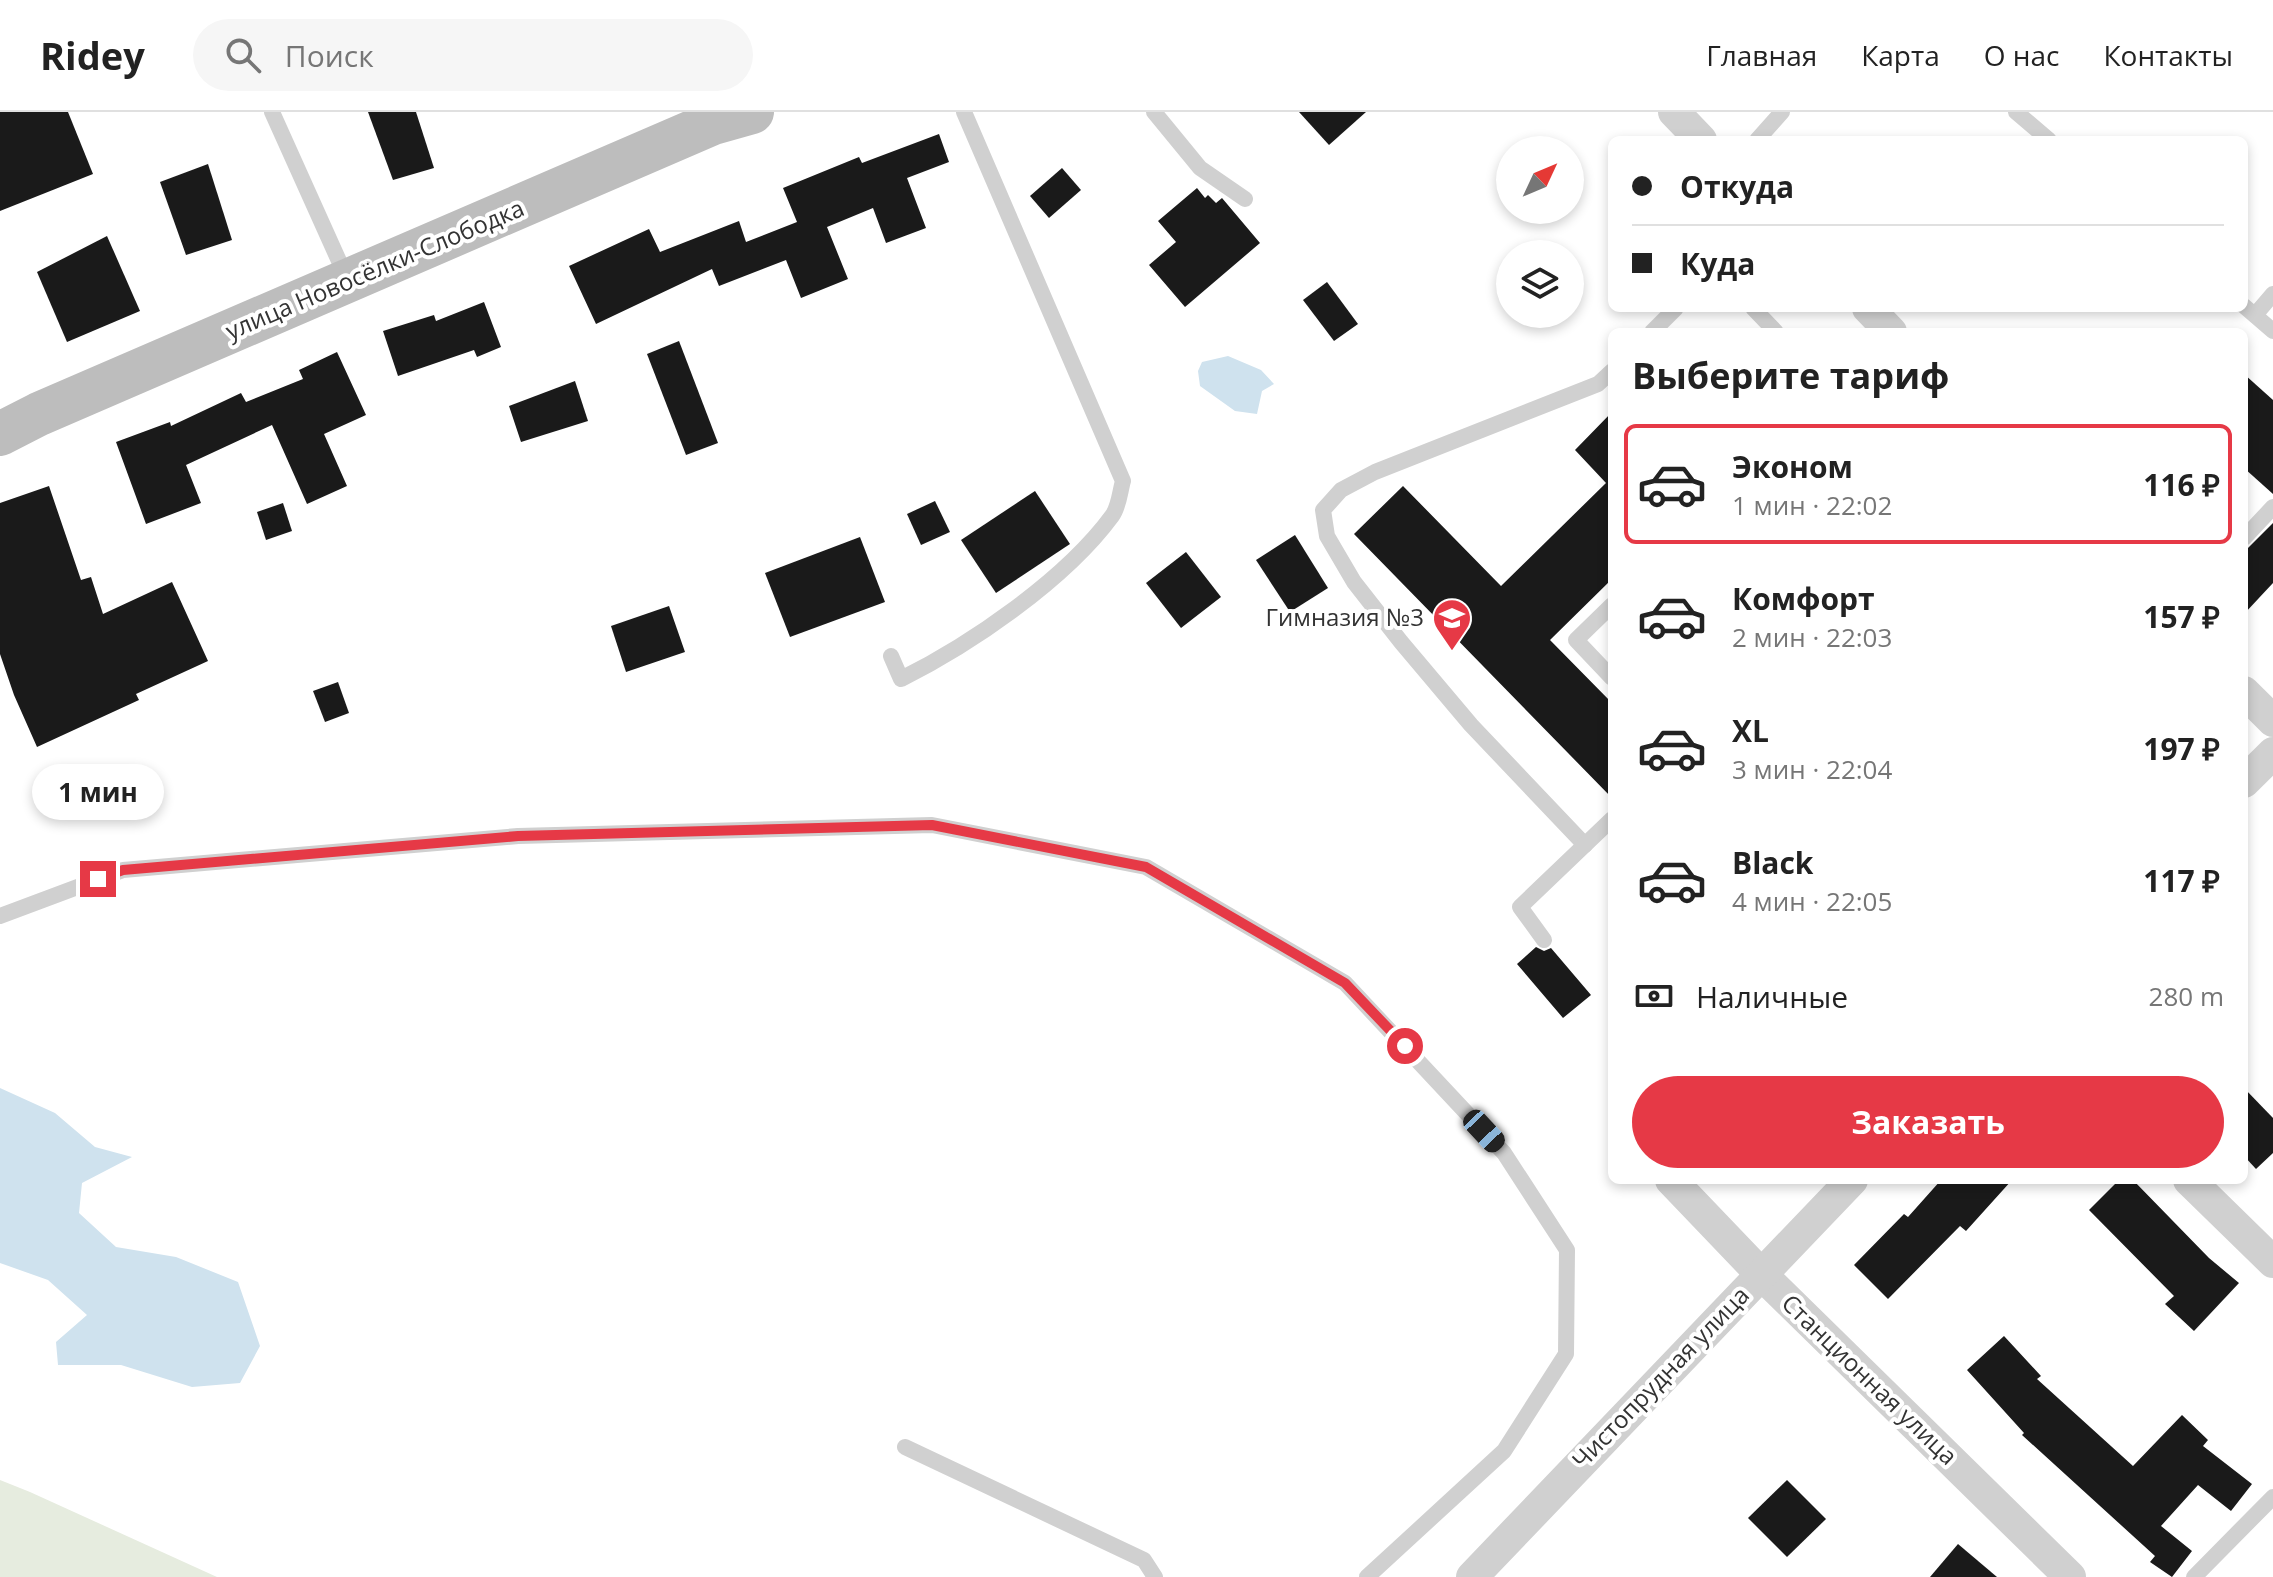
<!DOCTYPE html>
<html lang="ru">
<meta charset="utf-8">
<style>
:root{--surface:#fff;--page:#f6f6f6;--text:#222;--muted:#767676;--line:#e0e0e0;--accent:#e63946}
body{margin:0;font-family:"Open Sans",sans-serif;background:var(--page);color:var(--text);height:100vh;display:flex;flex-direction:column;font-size:30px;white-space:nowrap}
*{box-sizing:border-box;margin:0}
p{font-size:26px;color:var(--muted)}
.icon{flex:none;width:44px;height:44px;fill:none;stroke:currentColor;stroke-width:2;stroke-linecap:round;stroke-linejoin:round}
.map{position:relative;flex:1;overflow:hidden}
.details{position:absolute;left:1608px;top:216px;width:640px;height:856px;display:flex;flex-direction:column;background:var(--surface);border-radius:12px;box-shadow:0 4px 12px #0003}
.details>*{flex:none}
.banner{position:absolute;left:1608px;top:24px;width:640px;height:176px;border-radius:12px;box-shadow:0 4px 12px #0003;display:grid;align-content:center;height:176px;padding:0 24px;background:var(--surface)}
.needle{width:52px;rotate:46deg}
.fabs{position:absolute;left:1496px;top:24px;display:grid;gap:16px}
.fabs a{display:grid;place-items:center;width:88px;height:88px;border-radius:50%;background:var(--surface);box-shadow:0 4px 12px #0003;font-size:40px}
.end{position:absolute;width:36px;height:36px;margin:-18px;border:10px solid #e63946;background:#fff;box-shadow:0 0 0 4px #fff}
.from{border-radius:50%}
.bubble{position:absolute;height:56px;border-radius:28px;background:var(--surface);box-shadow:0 4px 12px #0003;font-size:26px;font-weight:700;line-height:56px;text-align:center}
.car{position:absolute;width:24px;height:48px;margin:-24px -12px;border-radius:10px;box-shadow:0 0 6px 2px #0007;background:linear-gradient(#222 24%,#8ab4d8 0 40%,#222 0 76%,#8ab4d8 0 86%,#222 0)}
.banner b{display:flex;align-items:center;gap:28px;height:76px;font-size:30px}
.banner b+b{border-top:2px solid var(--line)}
.banner i{width:20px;height:20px;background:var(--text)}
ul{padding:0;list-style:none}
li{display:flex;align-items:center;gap:24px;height:120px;margin:0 16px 12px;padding:0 8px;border:4px solid transparent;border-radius:12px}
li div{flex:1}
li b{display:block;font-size:30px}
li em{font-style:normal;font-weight:700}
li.selected{border-color:var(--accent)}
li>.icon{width:72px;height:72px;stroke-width:1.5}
h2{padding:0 24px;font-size:36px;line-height:96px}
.pay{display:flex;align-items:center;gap:20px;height:88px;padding:0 24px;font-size:30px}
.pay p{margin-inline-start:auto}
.cta{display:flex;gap:16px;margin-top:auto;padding:16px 24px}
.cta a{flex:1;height:92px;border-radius:48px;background:var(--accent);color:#fff;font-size:32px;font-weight:700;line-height:92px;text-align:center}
header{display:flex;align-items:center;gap:48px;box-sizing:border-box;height:112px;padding:0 40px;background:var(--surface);border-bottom:2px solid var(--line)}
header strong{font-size:38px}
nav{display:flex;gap:44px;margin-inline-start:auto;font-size:28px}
.search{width:560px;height:72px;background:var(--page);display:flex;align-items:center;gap:20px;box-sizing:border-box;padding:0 28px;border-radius:44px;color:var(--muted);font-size:30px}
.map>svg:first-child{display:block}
</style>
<header>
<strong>Ridey</strong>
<div class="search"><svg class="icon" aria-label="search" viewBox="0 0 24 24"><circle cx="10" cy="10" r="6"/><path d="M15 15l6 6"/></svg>Поиск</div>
<nav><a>Главная</a><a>Карта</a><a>О нас</a><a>Контакты</a></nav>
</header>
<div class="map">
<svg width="2273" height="1465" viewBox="0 0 2273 1465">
<rect width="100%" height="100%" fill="#fff"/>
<path fill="#e6ecdf" d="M 0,1368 L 30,1380 L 217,1465 L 0,1465 Z"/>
<g fill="#cfe2ee">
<path d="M 1228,244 L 1261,258 L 1274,272 L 1262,279 L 1257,302 L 1235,299 L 1200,274 L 1198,259 L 1202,250 Z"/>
<path d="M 0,976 L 55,1001 L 95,1035 L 132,1045 L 82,1071 L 79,1101 L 116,1135 L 176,1145 L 238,1170 L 260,1234 L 240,1271 L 192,1275 L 121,1253 L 58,1253 L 56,1230 L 87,1203 L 48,1168 L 0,1151 Z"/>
</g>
<g fill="#1a1a1a">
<path d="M 0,0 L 68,0 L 93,62 L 0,99 Z"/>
<path d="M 368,0 L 416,0 L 434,56 L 393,68 Z"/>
<path d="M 1299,0 L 1366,0 L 1329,33 Z"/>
<path d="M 939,22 L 949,50 L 907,66 L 926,116 L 886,131 L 873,96 L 827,115 L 848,167 L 801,186 L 786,148 L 719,174 L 712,157 L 596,212 L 569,154 L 649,117 L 660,140 L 739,109 L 746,130 L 797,110 L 783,76 L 859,45 L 862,51 Z"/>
<path d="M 208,52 L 232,128 L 186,143 L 160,70 Z"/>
<path d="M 1062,56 L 1081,78 L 1049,106 L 1030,84 Z"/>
<path d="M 1197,76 L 1205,86 L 1208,83 L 1216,91 L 1222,86 L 1260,131 L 1185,195 L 1149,153 L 1176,130 L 1158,109 Z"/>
<path d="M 107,124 L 140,199 L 67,230 L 37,160 Z"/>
<path d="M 1327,170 L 1358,212 L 1334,229 L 1303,188 Z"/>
<path d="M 484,190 L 501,235 L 477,245 L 474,238 L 398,264 L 383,219 L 434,203 L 436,209 Z"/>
<path d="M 679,229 L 718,331 L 686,343 L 647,242 Z"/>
<path d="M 337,240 L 366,303 L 324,322 L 347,374 L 307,392 L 272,313 L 186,353 L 201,391 L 146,412 L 116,330 L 170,310 L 171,314 L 241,281 L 246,290 L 303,267 L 299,258 Z"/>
<path d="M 2244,262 L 2273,288 L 2273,382 L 2244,356 Z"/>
<path d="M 575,269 L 588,309 L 521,330 L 509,294 Z"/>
<path d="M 1612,300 L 1612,467 L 1550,528 L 1612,591 L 1612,686 L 1354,422 L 1403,374 L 1501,474 L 1606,371 L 1575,338 Z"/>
<path d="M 49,374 L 81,468 L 91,465 L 103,502 L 172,470 L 208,549 L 136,582 L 139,588 L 37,635 L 14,583 L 0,542 L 0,391 Z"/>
<path d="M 1035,379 L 1070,432 L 996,481 L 961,428 Z"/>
<path d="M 935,389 L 950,420 L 921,433 L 907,402 Z"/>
<path d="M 283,391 L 292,419 L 266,428 L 257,400 Z"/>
<path d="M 2273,411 L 2273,471 L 2244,502 L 2244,440 Z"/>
<path d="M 1295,423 L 1328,476 L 1290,500 L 1256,448 Z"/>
<path d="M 860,425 L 885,490 L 790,525 L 765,461 Z"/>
<path d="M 1186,440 L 1221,485 L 1181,516 L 1146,471 Z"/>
<path d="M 669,494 L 685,540 L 626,560 L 611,514 Z"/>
<path d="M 338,570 L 349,601 L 325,610 L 313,579 Z"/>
<path d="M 1536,835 L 1544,839 L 1551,836 L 1591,883 L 1563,906 L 1517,852 Z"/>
<path d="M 2244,976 L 2273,1006 L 2273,1041 L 2256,1057 L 2244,1044 Z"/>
<path d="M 1941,1068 L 2012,1068 L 1966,1119 L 1960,1114 L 1888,1187 L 1854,1153 L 1904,1102 L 1908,1105 Z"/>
<path d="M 2119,1068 L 2133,1068 L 2209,1146 L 2239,1171 L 2194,1219 L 2165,1192 L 2174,1184 L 2089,1098 Z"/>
<path d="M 2004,1224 L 2041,1264 L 2037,1267 L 2133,1354 L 2182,1303 L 2208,1328 L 2203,1334 L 2252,1372 L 2231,1399 L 2198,1373 L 2161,1414 L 2192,1439 L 2172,1465 L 2150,1450 L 2155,1444 L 2022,1323 L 2024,1321 L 1967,1258 Z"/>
<path d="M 1787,1368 L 1826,1407 L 1787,1445 L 1748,1406 Z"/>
<path d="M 1958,1432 L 1997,1465 L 1930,1465 Z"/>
</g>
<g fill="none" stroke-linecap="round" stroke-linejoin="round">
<g stroke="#d0d0d0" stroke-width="16">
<path d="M 272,0 L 348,169"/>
<path d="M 1154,0 L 1200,56 L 1245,87"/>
<path d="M 2016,0 L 2049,28"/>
<path d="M 1757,28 L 1782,0"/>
<path d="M 2244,194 L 2273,219"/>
<path d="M 1753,196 L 1776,220"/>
<path d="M 2255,203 L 2273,182"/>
<path d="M 1652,220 L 1676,196"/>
<path d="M 2244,426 L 2273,395"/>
<path d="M 1612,493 L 1576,528 L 1612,566"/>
<path d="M 891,544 L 901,567 C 971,532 1065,468 1112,404 C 1119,395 1120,379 1123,369 L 964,0"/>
<path d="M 1585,733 L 1471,613 L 1401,530 L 1354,470 L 1327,424 L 1323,398 L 1341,378 L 1375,360 L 1598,272 L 1612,259"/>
<path d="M 0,804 L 123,758 L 518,724 L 932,713 L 1146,755 L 1345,871 L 1504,1041 L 1567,1138 L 1566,1242 L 1504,1339 L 1367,1465"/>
<path d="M 1544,828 L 1520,795 L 1612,707"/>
<path d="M 905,1335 L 1144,1448 L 1155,1465"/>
<path d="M 2194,1465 L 2273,1385"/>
</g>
<g stroke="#d0d0d0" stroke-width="32">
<path d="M 1674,0 L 1701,28"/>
<path d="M 1868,196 L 1891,220"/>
<path d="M 2244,580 L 2273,609"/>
<path d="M 2244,670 L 2273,641"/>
<path d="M 1671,1068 L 1760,1161 L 2070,1465"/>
<path d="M 2189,1068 L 2273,1150"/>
<path d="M 1472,1465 L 1852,1068"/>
</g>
<path stroke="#bdbdbd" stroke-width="44" d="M 0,322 L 39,302 L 713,11 L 752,0"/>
</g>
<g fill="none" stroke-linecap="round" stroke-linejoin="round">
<path stroke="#e63946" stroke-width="10" d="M 98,767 L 123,758 L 518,724 L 932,713 L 1146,755 L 1345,871 L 1405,934"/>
</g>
<defs>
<symbol id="school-pin" viewBox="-11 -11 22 30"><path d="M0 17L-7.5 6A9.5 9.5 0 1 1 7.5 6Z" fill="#e63946" stroke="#fff"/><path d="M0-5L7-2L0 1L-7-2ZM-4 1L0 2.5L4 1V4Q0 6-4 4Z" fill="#fff"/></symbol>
</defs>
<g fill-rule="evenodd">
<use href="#school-pin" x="1430" y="484" width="44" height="60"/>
</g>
<g text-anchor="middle" stroke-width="8" stroke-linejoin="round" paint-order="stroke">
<g font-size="24" fill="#333" stroke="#fff">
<text transform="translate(375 158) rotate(-23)" y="8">улица Новосёлки-Слободка</text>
<text transform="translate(1661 1266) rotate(-46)" y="8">Чистопрудная улица</text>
<text transform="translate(1869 1268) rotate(44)" y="8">Станционная улица</text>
</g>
<g font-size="24" fill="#333" stroke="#fff" text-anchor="end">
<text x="1424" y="514">Гимназия №3</text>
</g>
</g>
</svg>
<div class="fabs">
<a><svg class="needle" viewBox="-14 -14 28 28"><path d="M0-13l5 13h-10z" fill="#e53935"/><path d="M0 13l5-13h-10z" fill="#767676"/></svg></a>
<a><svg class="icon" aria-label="layers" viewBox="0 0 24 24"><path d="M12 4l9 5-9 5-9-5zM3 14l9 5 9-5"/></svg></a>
</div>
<i class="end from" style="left:1405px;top:934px"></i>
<i class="end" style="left:98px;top:767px"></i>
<div class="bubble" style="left:32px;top:652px;width:132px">1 мин</div>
<i class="car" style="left:1484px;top:1019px;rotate:137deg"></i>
<div class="banner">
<b><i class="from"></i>Откуда</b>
<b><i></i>Куда</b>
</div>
<section class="details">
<h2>Выберите тариф</h2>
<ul>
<li class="selected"><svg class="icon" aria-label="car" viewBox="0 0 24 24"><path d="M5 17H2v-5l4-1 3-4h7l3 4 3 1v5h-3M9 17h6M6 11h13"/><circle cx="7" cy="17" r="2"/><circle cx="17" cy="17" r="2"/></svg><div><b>Эконом</b><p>1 мин · 22:02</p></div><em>116 ₽</em></li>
<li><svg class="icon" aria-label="car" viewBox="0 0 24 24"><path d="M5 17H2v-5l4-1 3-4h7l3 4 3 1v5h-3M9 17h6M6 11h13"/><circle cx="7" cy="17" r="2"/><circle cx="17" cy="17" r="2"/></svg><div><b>Комфорт</b><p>2 мин · 22:03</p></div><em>157 ₽</em></li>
<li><svg class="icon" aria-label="car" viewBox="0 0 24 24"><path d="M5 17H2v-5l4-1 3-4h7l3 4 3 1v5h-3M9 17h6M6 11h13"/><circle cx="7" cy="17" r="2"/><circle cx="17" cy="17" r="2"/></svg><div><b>XL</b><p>3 мин · 22:04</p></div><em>197 ₽</em></li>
<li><svg class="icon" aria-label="car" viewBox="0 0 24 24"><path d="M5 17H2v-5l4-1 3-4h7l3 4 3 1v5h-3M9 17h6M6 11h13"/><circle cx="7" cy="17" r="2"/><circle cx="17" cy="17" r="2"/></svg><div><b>Black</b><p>4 мин · 22:05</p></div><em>117 ₽</em></li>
</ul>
<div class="pay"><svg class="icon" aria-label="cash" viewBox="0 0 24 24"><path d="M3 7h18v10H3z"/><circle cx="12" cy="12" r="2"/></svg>Наличные<p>280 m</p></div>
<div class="cta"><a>Заказать</a></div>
</section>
</div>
